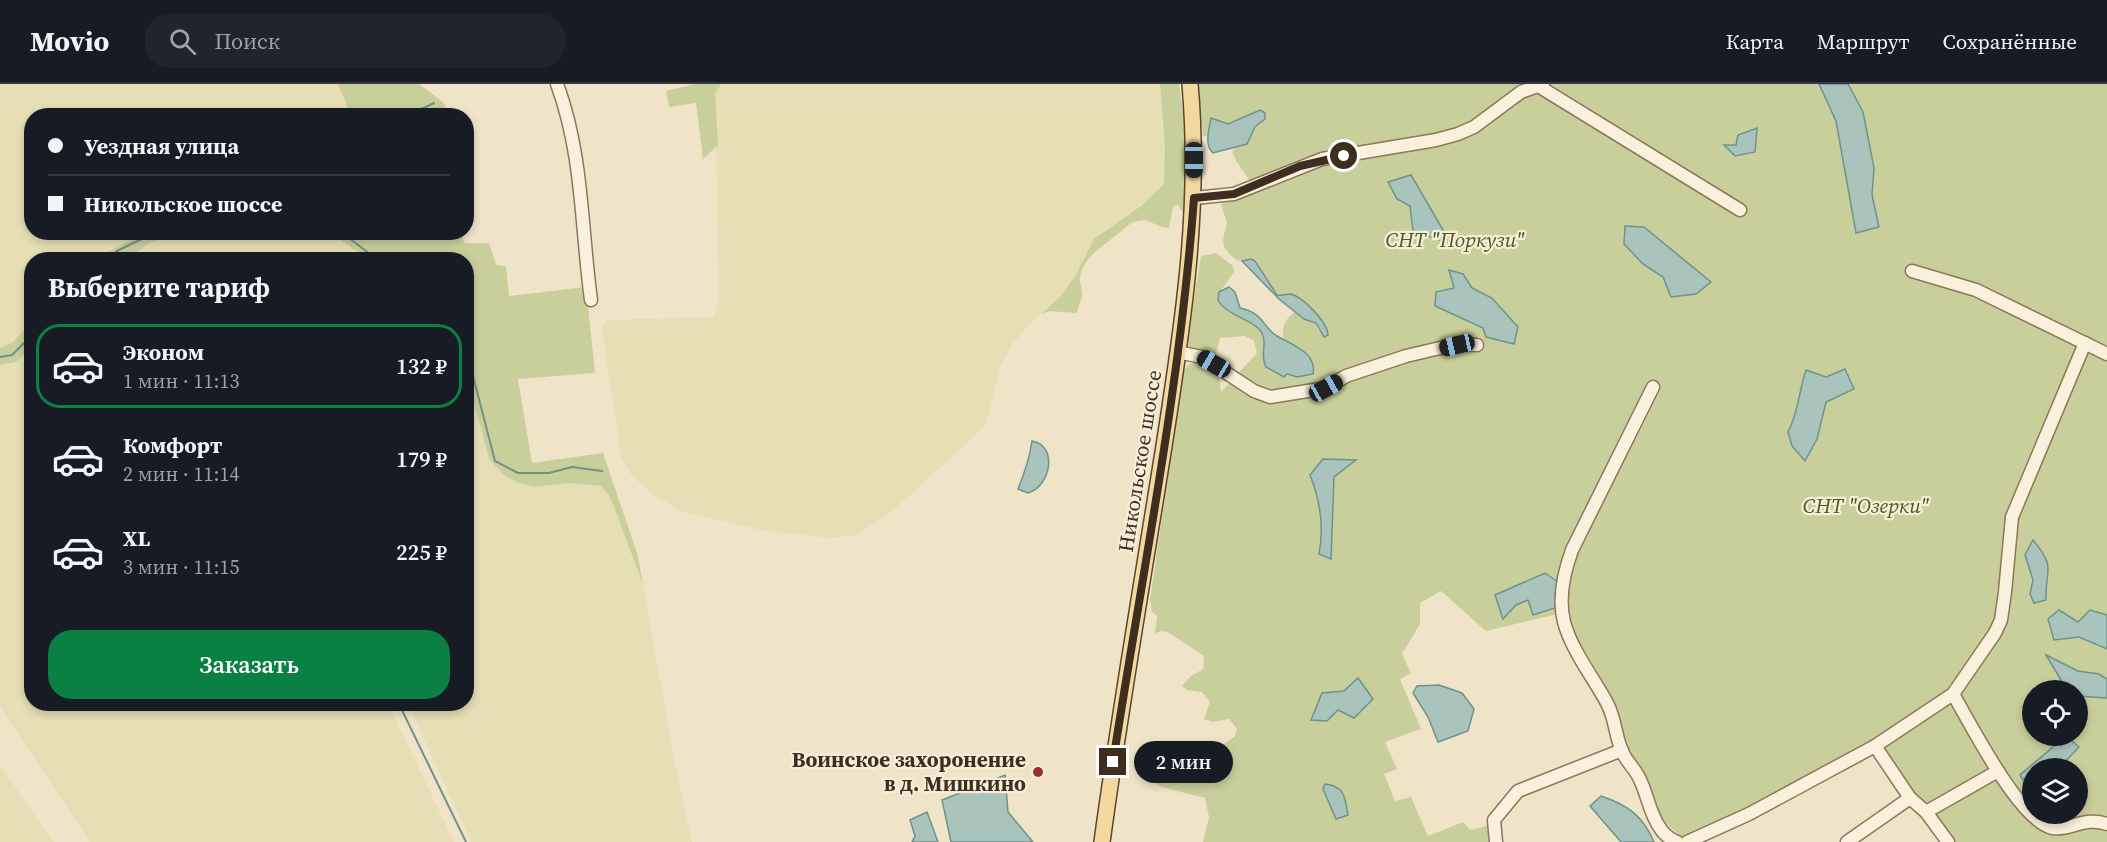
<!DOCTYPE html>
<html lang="ru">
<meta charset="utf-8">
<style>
:root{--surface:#171b24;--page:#20242c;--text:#f1f3f6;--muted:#9ea1a6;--line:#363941;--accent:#0b8043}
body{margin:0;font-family:"Source Serif 4",serif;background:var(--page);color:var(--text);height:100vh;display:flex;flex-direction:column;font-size:22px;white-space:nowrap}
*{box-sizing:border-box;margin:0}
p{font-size:20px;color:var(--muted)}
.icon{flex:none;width:33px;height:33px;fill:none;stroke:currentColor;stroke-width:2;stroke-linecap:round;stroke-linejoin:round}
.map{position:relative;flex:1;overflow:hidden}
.drawer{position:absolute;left:24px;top:168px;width:450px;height:459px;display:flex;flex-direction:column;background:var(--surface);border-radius:24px;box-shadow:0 3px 9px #0003}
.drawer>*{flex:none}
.top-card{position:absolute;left:24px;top:24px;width:450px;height:132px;border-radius:24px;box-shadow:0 3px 9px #0003;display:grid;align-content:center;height:132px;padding:0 24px;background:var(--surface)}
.controls{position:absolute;left:2022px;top:596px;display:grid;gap:12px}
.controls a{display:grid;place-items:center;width:66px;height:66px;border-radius:50%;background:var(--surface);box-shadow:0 3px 9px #0003;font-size:30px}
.end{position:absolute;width:27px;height:27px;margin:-14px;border:8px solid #3d2e20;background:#fff;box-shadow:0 0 0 3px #fff}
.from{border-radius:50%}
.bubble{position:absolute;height:42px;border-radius:21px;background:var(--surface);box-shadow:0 3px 9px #0003;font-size:20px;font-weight:600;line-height:42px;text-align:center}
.car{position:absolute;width:18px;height:36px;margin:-18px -9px;border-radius:8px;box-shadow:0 0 4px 2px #0007;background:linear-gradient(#222 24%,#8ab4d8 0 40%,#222 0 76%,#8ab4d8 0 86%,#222 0)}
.top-card b{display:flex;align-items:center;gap:21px;height:57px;font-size:22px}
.top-card b+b{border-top:2px solid var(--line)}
.top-card i{width:15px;height:15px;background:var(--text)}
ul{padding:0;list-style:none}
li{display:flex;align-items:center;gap:18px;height:84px;margin:0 12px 9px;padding:0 12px;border:3px solid transparent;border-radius:24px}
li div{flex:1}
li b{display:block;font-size:22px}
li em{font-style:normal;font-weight:600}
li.on{border-color:var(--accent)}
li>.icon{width:54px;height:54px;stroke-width:1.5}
h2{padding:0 24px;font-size:27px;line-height:72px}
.cta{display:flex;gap:12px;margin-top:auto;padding:12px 24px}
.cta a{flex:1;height:69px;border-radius:24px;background:var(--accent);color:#fff;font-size:24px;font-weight:600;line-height:69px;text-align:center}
header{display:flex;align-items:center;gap:36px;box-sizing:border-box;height:84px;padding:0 30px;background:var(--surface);border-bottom:2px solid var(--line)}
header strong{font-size:28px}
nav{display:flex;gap:33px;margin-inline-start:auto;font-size:21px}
.search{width:420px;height:54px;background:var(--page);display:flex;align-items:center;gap:15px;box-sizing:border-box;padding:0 21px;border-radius:24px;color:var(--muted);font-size:22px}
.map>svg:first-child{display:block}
</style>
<header>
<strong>Movio</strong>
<div class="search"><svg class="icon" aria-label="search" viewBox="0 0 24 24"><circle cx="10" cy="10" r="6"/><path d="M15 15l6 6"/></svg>Поиск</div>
<nav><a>Карта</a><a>Маршрут</a><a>Сохранённые</a></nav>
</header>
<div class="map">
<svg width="2107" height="758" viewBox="0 0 2107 758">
<rect width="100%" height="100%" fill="#f0e4c8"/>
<g fill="#e6deb5">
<path d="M 0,0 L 338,0 L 351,31 L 32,32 L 32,148 L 144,149 L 94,175 L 32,176 L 31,239 L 13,258 L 0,264 Z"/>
<path d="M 721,0 L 1160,0 L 1165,63 L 1164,100 L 1159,107 L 1094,155 L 1076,191 L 1061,212 L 1033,236 L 1012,261 L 1000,282 L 986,341 L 895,425 L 857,451 L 828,454 L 761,446 L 683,428 L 655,412 L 632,392 L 621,373 L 602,244 L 607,236 L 714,233 L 719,214 L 715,10 Z"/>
<path d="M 171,148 L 331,149 L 367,175 L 127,176 L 150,159 Z"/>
<path d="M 31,264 L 32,620 L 388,620 L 454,758 L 90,758 L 0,623 L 0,281 L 16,278 Z"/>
<path d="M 467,292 L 489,375 L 504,391 L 535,403 L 569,399 L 601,402 L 610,413 L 643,500 L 674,675 L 692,758 L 471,758 L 408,620 L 466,620 Z"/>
<path d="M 0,681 L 53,758 L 0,758 Z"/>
</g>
<g fill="#c9cf9b" fill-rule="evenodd">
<path d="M 338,0 L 419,0 L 443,18 L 450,31 L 351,31 Z"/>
<path d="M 694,0 L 721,0 L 715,10 L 718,61 L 703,75 L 696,19 L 669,23 L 666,7 Z"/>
<path d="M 1160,0 L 1179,0 C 1184,38 1195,93 1183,129 L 1178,121 L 1173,122 L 1169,144 C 1158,145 1151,134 1138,137 C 1129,138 1123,147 1115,152 C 1101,164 1083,173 1080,193 C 1079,199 1083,206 1082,212 C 1081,218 1078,222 1077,229 L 1049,227 L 1041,230 L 1061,212 L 1076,191 L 1094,155 L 1142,121 L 1164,100 L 1165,63 Z"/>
<path d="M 1197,0 L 2107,0 L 2107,758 L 1951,758 L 1875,662 L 1685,755 L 1662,737 L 1645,690 L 1626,664 L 1610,655 L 1612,649 L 1558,530 L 1486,547 L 1441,507 L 1420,519 L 1420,540 L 1402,570 L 1411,589 L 1400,595 L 1421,645 L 1385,658 L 1397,685 L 1384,690 L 1395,717 L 1411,713 L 1428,752 L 1463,738 L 1470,746 L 1497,739 L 1503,758 L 1203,758 L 1209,733 L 1205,714 L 1162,703 L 1157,700 C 1156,687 1161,671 1172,666 L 1210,679 L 1216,676 L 1220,663 L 1235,652 L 1237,645 L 1229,635 L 1213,638 L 1204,635 L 1210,618 L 1202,608 L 1187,606 L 1182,602 L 1191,592 L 1203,585 L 1204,572 L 1169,549 L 1163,547 L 1155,549 L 1157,532 L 1152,528 L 1150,516 L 1183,288 L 1188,281 L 1198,277 L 1219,290 L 1221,308 L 1257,269 L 1254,257 L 1245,252 L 1220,254 L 1215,274 L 1189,264 L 1188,251 L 1201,172 L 1216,169 L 1233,182 L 1234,188 L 1222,205 L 1221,221 L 1260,246 L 1265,261 L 1263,276 C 1275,292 1291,294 1311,292 L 1313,278 L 1307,269 L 1283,255 C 1282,240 1285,236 1296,227 L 1304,235 L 1316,239 L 1318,246 L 1327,242 L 1310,223 L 1277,211 L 1251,175 L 1238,177 C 1219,163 1222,159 1227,139 L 1221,120 L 1256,106 C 1248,92 1238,83 1232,68 L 1236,63 L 1241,63 C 1249,56 1252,44 1261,40 L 1259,27 L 1228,40 L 1211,34 L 1209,52 L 1203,52 ZM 2032,606 L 2078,606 L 2078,651 L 2032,651 ZM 2032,684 L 2078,684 L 2078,729 L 2032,729 Z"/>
<path d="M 144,149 L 171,149 L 150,159 L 127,175 L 94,175 Z"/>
<path d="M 331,149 L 462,149 L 464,159 L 489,159 L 496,181 L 506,182 L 509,212 L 586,203 L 595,289 L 518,295 L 532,379 L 603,369 L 637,469 L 643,500 L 610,413 L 601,402 L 569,399 L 535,403 L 519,399 L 504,391 L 489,375 L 467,292 L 466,176 L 367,175 Z"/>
<path d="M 31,239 L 31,264 L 16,278 L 0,281 L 0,264 L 13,258 Z"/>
</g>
<g fill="#a9c4bc" stroke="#6f938a" stroke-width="1.5">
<path d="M 1819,0 L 1848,0 L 1863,28 L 1874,84 L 1872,111 L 1879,143 L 1856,149 L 1836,37 Z"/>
<path d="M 1260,26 L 1265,29 L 1265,35 L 1255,43 L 1247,60 L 1213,69 C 1204,61 1209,46 1211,34 L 1228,40 Z"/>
<path d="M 1757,44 L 1755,68 L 1735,72 L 1724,61 L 1736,61 L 1738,51 Z"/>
<path d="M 1411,91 L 1446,151 L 1445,158 L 1413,147 L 1410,122 L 1397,115 L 1388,98 Z"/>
<path d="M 1625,142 L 1644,143 L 1711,198 L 1696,210 L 1671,213 L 1663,193 L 1643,180 L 1624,160 Z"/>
<path d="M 1251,175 L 1255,177 L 1277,211 C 1282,212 1287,210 1291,210 C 1303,213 1328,239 1328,251 L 1324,253 L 1316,239 L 1304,235 L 1279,215 L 1242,177 Z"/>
<path d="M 1449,186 L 1463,190 L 1472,204 L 1492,214 L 1518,243 L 1514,260 L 1486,253 L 1483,244 L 1435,222 L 1436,208 L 1454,204 Z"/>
<path d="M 1229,203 L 1235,208 L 1240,224 C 1264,229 1263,244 1277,252 C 1292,261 1317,268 1313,290 L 1297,293 L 1287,290 L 1284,293 L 1266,283 C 1259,270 1269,258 1260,246 C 1251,235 1227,232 1218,216 L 1219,208 Z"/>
<path d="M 1845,285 L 1854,305 L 1826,318 L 1817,355 L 1805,377 L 1792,362 L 1788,348 C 1799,327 1798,310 1806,286 L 1826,293 Z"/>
<path d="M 1032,357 C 1059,362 1050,403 1028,409 L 1018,405 C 1024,390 1030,372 1032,357 Z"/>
<path d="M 1323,375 L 1356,376 L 1334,393 L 1331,475 L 1319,470 C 1324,444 1320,416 1310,391 Z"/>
<path d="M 2033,456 C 2057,485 2045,484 2046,516 L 2034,519 L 2030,510 L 2033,496 L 2025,471 Z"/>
<path d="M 1545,489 L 1561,500 L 1558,523 L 1533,531 L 1528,516 L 1516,521 L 1503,535 L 1495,511 Z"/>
<path d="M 2059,526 L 2078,538 L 2090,526 L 2107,531 L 2107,565 L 2079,553 L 2054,556 L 2048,535 Z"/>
<path d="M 2046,571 L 2078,587 L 2099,590 L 2107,595 L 2107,614 L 2078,612 L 2078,606 L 2067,606 Z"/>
<path d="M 1358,594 L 1373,615 L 1354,634 L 1338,626 L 1327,637 L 1311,636 L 1322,609 L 1344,607 Z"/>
<path d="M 1439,601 L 1462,609 L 1474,625 L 1468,647 L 1438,658 L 1428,633 L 1413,609 L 1417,602 Z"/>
<path d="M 2066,652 L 2079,663 L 2059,684 L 2032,684 L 2032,711 L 2020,691 Z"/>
<path d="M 1005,691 L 1008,728 L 1033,758 L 951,758 L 942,716 Z"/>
<path d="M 1325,700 C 1345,702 1345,714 1348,731 L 1336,735 L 1323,705 Z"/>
<path d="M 1601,712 C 1628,721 1643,732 1654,758 L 1621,758 L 1590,722 Z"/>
<path d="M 927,728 L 938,758 L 912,758 L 915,752 L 910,736 Z"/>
</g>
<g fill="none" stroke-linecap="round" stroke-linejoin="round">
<g stroke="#6f938a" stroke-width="2">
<path d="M 407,32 L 434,19"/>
<path d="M 341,148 L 378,176"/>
<path d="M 108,176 L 117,167 L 156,148"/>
<path d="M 466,265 L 495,377 L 518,389 L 549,389 L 572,383 L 602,387"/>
<path d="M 0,273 L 12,271 L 32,251"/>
<path d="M 399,620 L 466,758"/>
</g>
<defs>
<g id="minor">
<path d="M 557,0 C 583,70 581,143 591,216"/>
<path d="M 1535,0 L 1740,126"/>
<path d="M 1194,114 L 1234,110 L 1322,75 L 1436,56 L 1458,50 L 1474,43 L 1521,8 L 1543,0"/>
<path d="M 1912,187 L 1976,206 L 2107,270"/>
<path d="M 1177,268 L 1202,273 L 1254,307 L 1270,313 L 1326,304 L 1346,292 L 1406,272 L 1457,260 L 1477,261"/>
<path d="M 1653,303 L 1572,466 C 1564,488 1558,514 1564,538 C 1572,567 1593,593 1607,619 C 1616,636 1615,652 1622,667 C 1626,678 1637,686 1641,698 C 1648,713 1650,730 1660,744 C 1664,751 1670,755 1677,758"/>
<path d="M 1953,610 C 1970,639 2020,738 2053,744 C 2070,747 2084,732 2107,740"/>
<path d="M 1910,714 L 1926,728 L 1948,758"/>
<path d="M 1926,728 L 1998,687"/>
<path d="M 1496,758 L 1494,736 L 1518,707 L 1622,666"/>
<path d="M 1687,758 L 1749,730 L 1875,662"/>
<path d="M 1847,758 L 1910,714 L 1875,662 L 1953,610 L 1995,549 L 2001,536 L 2005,508 L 2012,433 L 2085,259"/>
</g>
<path id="major" d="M 1102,758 C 1120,626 1143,494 1164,362 C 1183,241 1201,122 1190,0"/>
</defs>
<use href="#minor" stroke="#8d765c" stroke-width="15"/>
<use href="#major" stroke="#5b4430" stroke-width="18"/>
<use href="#minor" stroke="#faf1dc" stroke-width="12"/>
<use href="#major" stroke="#f3d9a0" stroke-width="15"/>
</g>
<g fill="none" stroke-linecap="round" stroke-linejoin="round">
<path stroke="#3d2e20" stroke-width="8" d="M 1113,678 C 1142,490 1180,304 1194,114 L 1234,110 L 1300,82 L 1344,72"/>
</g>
<circle fill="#9e2a2b" stroke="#f7eed8" stroke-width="2" cx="1038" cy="688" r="6"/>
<g text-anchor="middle" stroke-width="4.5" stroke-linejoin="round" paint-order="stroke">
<g font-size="21" font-style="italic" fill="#4d5a26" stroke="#f7eed8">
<text x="1455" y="163">СНТ "Поркузи"</text>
<text x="1866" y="429">СНТ "Озерки"</text>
</g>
<g font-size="21" fill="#3d2e20" stroke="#f7eed8">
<text transform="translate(1140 377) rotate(-81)" y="7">Никольское шоссе</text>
</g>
<g font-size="21" font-weight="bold" fill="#3d2e20" stroke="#f7eed8" text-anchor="end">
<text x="1026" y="683">Воинское захоронение<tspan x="1026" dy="24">в д. Мишкино</tspan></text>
</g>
</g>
</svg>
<div class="controls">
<a><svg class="icon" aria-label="locate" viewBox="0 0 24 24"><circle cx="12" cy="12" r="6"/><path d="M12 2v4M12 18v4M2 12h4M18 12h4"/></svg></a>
<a><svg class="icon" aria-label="layers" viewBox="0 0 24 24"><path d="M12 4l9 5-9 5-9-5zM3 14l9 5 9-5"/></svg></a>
</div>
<i class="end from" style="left:1344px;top:72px"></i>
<i class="end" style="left:1113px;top:678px"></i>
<div class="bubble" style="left:1134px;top:657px;width:99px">2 мин</div>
<i class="car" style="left:1194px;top:76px;rotate:180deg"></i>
<i class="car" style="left:1457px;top:261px;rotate:257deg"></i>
<i class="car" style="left:1214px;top:280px;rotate:300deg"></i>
<i class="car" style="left:1326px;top:304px;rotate:61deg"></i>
<div class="top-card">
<b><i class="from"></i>Уездная улица</b>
<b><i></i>Никольское шоссе</b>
</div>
<section class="drawer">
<h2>Выберите тариф</h2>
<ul>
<li class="on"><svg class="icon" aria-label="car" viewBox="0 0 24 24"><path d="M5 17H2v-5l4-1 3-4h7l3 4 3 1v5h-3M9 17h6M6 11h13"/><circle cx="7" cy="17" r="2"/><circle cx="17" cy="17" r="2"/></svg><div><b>Эконом</b><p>1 мин · 11:13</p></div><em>132 ₽</em></li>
<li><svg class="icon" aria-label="car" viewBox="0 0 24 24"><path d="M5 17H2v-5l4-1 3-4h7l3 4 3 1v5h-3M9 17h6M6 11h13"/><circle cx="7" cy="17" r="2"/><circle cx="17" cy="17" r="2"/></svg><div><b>Комфорт</b><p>2 мин · 11:14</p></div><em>179 ₽</em></li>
<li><svg class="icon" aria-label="car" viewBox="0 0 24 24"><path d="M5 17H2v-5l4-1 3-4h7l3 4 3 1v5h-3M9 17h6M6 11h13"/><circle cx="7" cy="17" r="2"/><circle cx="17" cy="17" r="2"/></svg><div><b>XL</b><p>3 мин · 11:15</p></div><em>225 ₽</em></li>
</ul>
<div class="cta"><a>Заказать</a></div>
</section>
</div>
